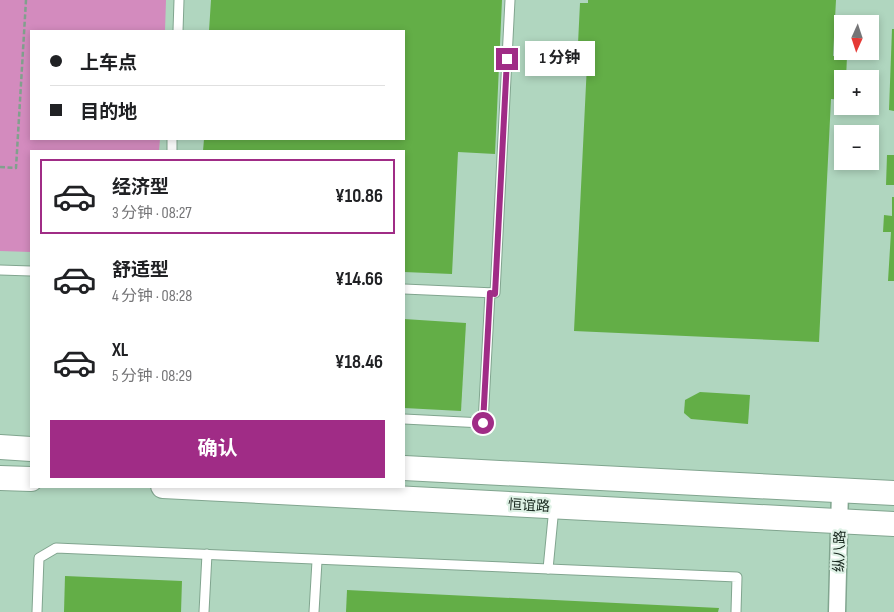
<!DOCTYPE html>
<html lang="zh">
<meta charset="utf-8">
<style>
:root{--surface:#fff;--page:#f6f6f6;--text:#202124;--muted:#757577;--line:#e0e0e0;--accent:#a02c86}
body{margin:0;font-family:"Sofia Sans Condensed","Noto Sans SC",sans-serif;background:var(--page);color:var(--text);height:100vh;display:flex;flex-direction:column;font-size:19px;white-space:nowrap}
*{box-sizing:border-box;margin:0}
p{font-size:16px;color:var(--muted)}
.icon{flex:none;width:28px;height:28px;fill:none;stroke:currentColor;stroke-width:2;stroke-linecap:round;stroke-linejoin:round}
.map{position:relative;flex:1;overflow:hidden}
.panel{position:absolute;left:30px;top:150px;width:375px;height:338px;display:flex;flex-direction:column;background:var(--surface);border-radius:0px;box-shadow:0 2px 8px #0003}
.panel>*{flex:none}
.top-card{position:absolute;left:30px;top:30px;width:375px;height:110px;border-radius:0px;box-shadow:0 2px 8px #0003;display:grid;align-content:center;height:110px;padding:0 20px;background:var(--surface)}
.needle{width:32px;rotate:183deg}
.controls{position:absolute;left:834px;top:15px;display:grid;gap:10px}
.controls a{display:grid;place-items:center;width:45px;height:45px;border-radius:0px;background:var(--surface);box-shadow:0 2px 8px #0003;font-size:25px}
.end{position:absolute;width:22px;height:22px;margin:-11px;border:6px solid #a02c86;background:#fff;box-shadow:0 0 0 2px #fff}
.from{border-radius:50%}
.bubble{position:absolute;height:35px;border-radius:0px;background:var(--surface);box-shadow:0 2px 8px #0003;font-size:16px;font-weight:700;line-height:35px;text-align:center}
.top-card b{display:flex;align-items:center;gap:18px;height:48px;font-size:19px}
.top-card b+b{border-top:1px solid var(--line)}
.top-card i{width:12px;height:12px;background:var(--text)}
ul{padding:9px 0 0;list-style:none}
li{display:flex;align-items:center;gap:15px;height:75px;margin:0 10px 8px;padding:0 10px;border:2px solid transparent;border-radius:0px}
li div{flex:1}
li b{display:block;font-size:19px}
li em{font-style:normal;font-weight:700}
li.on{border-color:var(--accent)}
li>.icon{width:45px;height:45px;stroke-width:1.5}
.cta{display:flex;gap:10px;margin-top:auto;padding:10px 20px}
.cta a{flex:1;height:58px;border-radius:0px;background:var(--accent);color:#fff;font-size:20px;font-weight:700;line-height:58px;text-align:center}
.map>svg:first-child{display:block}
</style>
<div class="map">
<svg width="894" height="612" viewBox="0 0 894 612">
<rect width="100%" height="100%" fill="#b0d6bf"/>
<path fill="#d38bbe" d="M 0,0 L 166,0 L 165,31 L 31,31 L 31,139 L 160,139 L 159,151 L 31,151 L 31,252 L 0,251 Z"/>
<g fill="#63ae47">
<path d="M 211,0 L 502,0 L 495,154 L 458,152 L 452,274 L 404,272 L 404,151 L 203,151 L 204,139 L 404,139 L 404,31 L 209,31 Z"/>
<path d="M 588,0 L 836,0 L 833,56 L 847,56 L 846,79 L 842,79 L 842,100 L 831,99 L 819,342 L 574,331 L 587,64 L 577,64 L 580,3 L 588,3 Z"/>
<path d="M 892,29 L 894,29 L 894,111 L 889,110 Z"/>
<path d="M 887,155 L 894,155 L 894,185 L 886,185 Z"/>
<path d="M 892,197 L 894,197 L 894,281 L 888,281 L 891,232 L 883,232 L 884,215 L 892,216 Z"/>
<path d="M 404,319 L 466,323 L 461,411 L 404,408 Z"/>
<path d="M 700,392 L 750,395 L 748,424 L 691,419 L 684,413 L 685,400 Z"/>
<path d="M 65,576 L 182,581 L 181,612 L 64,612 Z"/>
<path d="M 347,590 L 719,608 L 718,612 L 346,612 Z"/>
</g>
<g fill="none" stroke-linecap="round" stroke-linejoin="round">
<defs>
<g id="lane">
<path d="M 178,31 L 179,0"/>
<path d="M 172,151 L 172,139"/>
<path d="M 0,270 L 31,271"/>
<path d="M 404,289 L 495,293 L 510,0"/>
<path d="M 404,419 L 483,423 L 490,293"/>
<path d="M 548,569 L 554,507"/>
<path d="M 37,612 L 39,558 L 56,548 L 737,577 L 736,612"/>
<path d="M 204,612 L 207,554"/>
<path d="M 314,612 L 317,561"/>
</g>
<path id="street" d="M 837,612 L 840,490"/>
<g id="secondary">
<path d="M 0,447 L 31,449"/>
<path d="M 404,468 L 894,493"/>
<path d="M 0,478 L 31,479"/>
<path d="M 163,486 L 894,524"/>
</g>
</defs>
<use href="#lane" stroke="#81a58f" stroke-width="11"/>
<use href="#street" stroke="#81a58f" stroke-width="19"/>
<use href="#secondary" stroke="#81a58f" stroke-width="26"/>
<path stroke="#81a08d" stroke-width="2.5" stroke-dasharray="5 2.5" stroke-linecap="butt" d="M 0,167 L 16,168 L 26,0"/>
<use href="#lane" stroke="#fff" stroke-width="9"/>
<use href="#street" stroke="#fff" stroke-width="16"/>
<use href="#secondary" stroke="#fff" stroke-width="24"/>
</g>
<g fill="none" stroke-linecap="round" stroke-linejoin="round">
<path stroke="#a02c86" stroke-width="6" d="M 483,423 L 490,293 L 495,294 L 507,59"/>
</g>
<g text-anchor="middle" stroke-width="4.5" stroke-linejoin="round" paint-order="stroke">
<g font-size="14" fill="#16251c" stroke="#dff2e6">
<text transform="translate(529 505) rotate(3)" y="5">恒谊路</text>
<text transform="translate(839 551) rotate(-88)" y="5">纵八路</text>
</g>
</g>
</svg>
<div class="controls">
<a><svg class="needle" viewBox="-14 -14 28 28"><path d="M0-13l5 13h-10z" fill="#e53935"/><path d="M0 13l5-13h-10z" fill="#757577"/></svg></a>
<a>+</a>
<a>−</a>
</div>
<i class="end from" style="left:483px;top:423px"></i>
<i class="end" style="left:507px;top:59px"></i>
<div class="bubble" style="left:525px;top:41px;width:70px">1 分钟</div>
<div class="top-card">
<b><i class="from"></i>上车点</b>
<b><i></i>目的地</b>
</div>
<section class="panel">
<ul>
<li class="on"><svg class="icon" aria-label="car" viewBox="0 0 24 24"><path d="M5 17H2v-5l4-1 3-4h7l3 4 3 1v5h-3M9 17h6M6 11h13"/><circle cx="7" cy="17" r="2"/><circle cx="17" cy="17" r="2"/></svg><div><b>经济型</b><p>3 分钟 · 08:27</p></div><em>¥10.86</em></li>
<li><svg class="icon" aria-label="car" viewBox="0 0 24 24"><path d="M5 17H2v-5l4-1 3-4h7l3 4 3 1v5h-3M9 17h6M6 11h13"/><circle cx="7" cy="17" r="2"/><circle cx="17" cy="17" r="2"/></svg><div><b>舒适型</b><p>4 分钟 · 08:28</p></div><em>¥14.66</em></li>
<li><svg class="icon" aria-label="car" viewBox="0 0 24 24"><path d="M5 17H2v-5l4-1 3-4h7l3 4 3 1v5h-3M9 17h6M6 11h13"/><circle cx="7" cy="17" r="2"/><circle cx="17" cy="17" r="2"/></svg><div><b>XL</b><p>5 分钟 · 08:29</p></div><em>¥18.46</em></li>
</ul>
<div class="cta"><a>确认</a></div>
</section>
</div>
